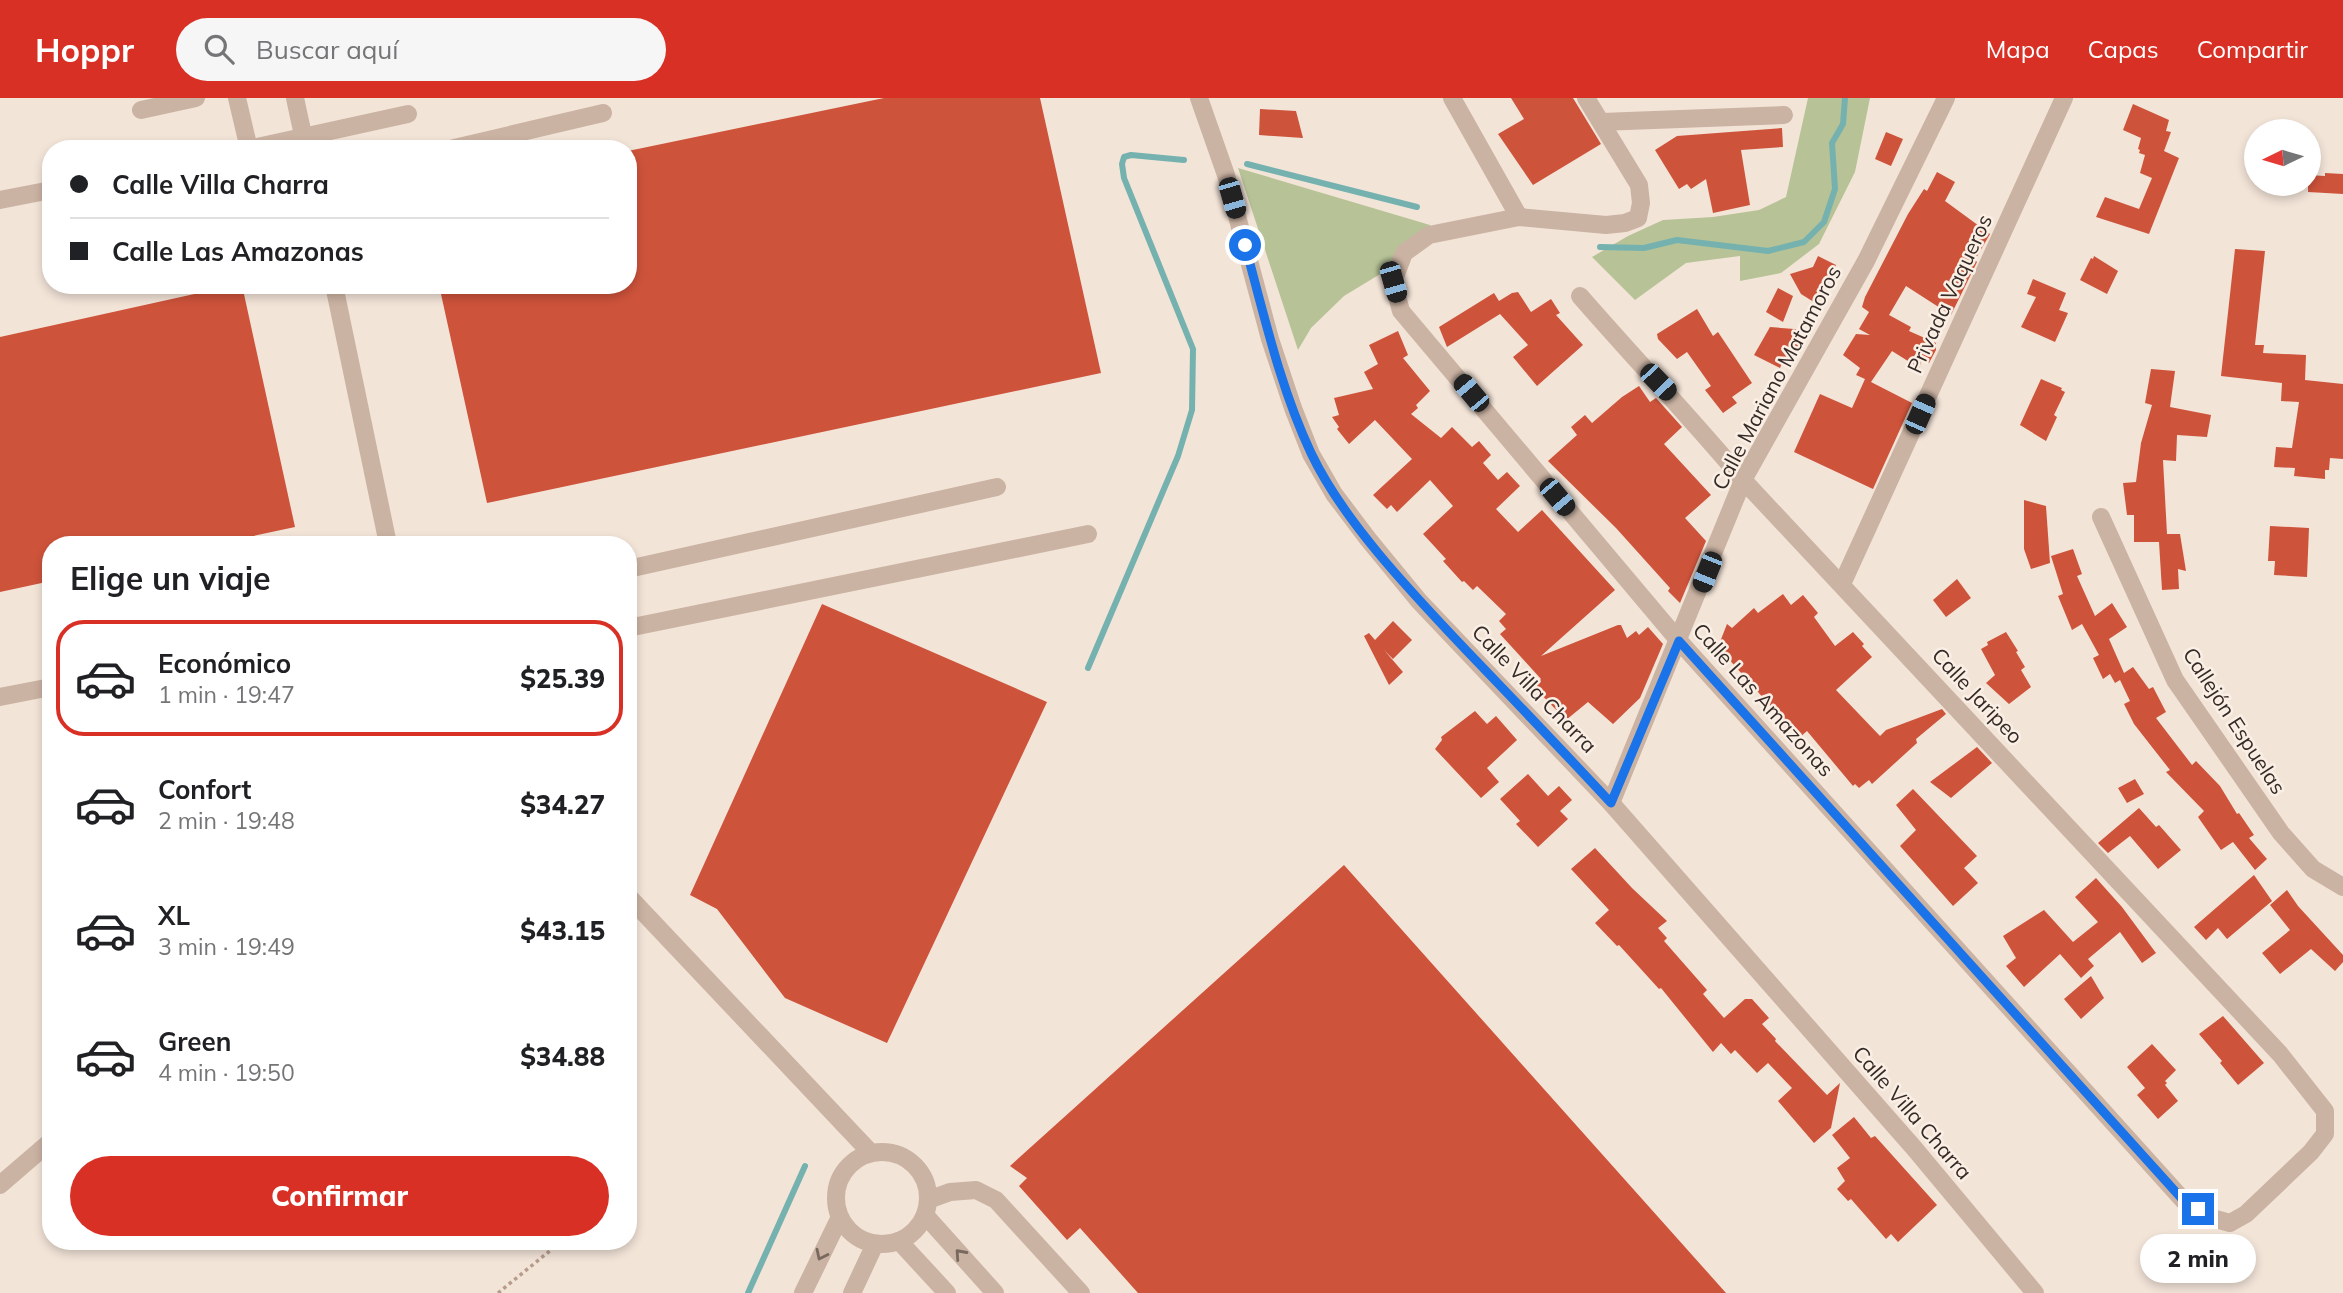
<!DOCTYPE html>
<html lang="es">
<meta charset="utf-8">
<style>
:root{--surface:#fff;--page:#f6f6f6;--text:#202124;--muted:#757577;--line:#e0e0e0;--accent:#d93025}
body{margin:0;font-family:Mulish,sans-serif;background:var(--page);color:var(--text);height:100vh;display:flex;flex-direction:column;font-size:26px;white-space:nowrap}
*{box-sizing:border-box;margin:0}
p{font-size:23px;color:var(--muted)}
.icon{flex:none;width:38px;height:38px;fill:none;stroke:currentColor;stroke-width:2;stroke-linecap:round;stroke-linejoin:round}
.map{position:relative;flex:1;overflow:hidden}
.drawer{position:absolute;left:42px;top:438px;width:595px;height:714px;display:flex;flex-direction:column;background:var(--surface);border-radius:28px;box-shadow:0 4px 10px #0003}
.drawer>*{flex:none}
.hud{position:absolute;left:42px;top:42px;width:595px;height:154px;border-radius:28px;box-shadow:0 4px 10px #0003;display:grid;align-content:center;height:154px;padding:0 28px;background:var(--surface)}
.needle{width:46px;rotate:265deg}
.fabs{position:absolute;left:2244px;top:21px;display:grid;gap:14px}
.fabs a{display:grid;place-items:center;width:77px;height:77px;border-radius:50%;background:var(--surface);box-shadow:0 4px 10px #0003;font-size:35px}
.end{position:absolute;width:32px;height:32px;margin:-16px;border:9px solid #1a73e8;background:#fff;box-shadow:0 0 0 4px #fff}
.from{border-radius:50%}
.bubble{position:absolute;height:49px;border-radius:24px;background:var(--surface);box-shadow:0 4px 10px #0003;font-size:23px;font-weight:800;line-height:49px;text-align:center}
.car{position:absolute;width:21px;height:42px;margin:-21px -10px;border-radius:9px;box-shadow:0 0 5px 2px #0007;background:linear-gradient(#222 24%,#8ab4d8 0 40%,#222 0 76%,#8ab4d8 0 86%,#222 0)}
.hud b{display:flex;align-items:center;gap:24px;height:66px;font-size:26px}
.hud b+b{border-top:2px solid var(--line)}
.hud i{width:18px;height:18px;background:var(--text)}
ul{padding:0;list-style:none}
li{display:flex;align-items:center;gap:21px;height:116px;margin:0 14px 10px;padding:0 14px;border:4px solid transparent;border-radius:28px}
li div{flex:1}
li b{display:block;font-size:26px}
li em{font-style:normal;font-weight:800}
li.current{border-color:var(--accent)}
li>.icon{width:63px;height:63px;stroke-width:1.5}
h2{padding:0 28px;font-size:32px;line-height:84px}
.action{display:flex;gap:14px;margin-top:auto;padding:14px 28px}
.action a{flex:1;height:80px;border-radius:42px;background:var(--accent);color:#fff;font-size:28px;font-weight:800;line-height:80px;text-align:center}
header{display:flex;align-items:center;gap:42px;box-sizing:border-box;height:98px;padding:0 35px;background:var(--accent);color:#fff}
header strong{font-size:33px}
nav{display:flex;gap:38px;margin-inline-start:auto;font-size:24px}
.search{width:490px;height:63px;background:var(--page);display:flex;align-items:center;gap:18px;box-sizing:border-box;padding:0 24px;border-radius:38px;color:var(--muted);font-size:26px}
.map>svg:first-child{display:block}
</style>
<header>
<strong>Hoppr</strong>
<div class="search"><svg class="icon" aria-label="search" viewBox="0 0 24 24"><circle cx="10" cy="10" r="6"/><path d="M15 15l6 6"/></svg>Buscar aquí</div>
<nav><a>Mapa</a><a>Capas</a><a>Compartir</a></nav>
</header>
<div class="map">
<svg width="2343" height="1195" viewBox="0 0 2343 1195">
<rect width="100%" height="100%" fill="#f3e4d8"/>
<g fill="#b7c397">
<path d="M 1808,0 L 1870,0 L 1855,74 L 1819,146 L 1781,175 L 1740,183 L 1740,158 L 1686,165 L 1635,202 L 1592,159 L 1628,138 L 1663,122 L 1713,119 L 1759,112 L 1786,99 Z"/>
<path d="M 1238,70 L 1430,127 L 1429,137 L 1400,164 L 1344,198 L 1311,230 L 1298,252 Z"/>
</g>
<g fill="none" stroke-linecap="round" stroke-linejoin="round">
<g stroke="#75b2af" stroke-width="6">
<path d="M 1247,66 L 1417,109"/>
<path d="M 1600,149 L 1644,150 L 1677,142 L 1768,153 L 1804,144 L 1824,124 L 1835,91 L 1832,45 L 1843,26 L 1845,0"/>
<path d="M 1088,570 L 1178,358 L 1192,312 L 1193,251 L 1124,80 L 1122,66 L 1124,59 L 1131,57 L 1184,62"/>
<path d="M 748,1195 L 805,1068"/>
</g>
</g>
<g fill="#ce533b">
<path d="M 884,0 L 1040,0 L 1101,275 L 487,405 L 439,187 L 628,187 L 628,53 Z"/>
<path d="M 1511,0 L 1573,0 L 1601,46 L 1533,87 L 1498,36 L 1524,21 Z"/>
<path d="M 2133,6 L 2169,22 L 2166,33 L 2171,34 L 2164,53 L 2179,60 L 2149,136 L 2096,119 L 2105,99 L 2139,111 L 2152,80 L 2140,75 L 2145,57 L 2139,55 L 2140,52 L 2138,51 L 2141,40 L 2123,32 Z"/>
<path d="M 1260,11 L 1296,13 L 1303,40 L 1259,37 Z"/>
<path d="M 1782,30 L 1783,49 L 1741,52 L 1750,107 L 1713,115 L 1706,81 L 1691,91 L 1687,86 L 1679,91 L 1655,52 L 1677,38 Z"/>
<path d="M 1886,34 L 1903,41 L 1891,68 L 1875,61 Z"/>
<path d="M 1937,74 L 1955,84 L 1945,103 L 1990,136 L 1975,162 L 1977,164 L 1951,217 L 1906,188 L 1889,217 L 1911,229 L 1909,233 L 1936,245 L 1936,252 L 1929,265 L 1922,262 L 1919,270 L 1892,253 L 1871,284 L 1912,305 L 1873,391 L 1794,354 L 1820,296 L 1852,310 L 1865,281 L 1856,277 L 1860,270 L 1843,257 L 1856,236 L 1870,237 L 1859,231 L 1869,214 L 1862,209 L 1865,199 L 1908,116 L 1924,91 L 1927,93 Z"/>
<path d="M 2325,75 L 2343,76 L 2343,96 L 2308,94 L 2308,77 L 2325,78 Z"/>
<path d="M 2235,151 L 2265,153 L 2255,247 L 2264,247 L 2263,255 L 2306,257 L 2305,282 L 2343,286 L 2343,361 L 2330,360 L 2329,372 L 2325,372 L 2325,381 L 2294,378 L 2295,370 L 2274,369 L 2276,349 L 2292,350 L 2299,304 L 2281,303 L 2282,285 L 2221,278 Z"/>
<path d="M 1818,158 L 1836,167 L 1817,206 L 1801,196 L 1790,176 L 1813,169 Z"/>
<path d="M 2094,158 L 2118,173 L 2107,196 L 2080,182 L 2091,160 L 2093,161 Z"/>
<path d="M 2033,181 L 2066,195 L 2059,212 L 2068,215 L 2055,244 L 2021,229 L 2036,199 L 2027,196 Z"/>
<path d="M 235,187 L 242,187 L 295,429 L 216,446 L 51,446 L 51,483 L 0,494 L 0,239 Z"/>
<path d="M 1778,190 L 1793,198 L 1783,224 L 1766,214 Z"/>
<path d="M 1518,194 L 1531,214 L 1551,201 L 1560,215 L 1556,217 L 1583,247 L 1537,288 L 1513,259 L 1528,247 L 1500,216 L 1447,249 L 1439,229 L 1494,195 L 1499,203 L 1512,195 Z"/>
<path d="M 1697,211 L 1713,238 L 1718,234 L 1752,285 L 1732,299 L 1737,305 L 1723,315 L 1705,292 L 1711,288 L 1687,254 L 1677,261 L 1658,241 L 1657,236 Z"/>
<path d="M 1770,229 L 1807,232 L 1791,262 L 1785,259 L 1780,270 L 1754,257 Z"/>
<path d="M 1398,233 L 1408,257 L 1403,260 L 1430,293 L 1416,307 L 1418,310 L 1411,316 L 1441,340 L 1452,329 L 1472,349 L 1479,343 L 1491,357 L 1483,365 L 1498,382 L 1507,374 L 1520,388 L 1496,411 L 1518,434 L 1542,412 L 1615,492 L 1541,558 L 1618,527 L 1621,527 L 1627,540 L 1636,533 L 1639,537 L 1648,529 L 1663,546 L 1640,600 L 1613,626 L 1588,604 L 1566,622 L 1533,588 L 1541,581 L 1500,536 L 1506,531 L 1499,523 L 1506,516 L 1477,488 L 1473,492 L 1464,483 L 1462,484 L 1443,463 L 1446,461 L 1423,436 L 1453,408 L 1430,382 L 1397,414 L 1391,407 L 1387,411 L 1373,397 L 1412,361 L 1375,322 L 1349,346 L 1337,331 L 1339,329 L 1332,319 L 1339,317 L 1334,300 L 1373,291 L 1364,274 L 1378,266 L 1369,247 Z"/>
<path d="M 2151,271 L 2175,273 L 2170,309 L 2211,317 L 2207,339 L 2177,337 L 2176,363 L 2163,362 L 2167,436 L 2180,436 L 2186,473 L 2178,471 L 2179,491 L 2162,492 L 2159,444 L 2134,444 L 2134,417 L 2127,417 L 2123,385 L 2136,384 L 2141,345 L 2152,307 L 2145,305 Z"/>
<path d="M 2041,281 L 2062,290 L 2061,292 L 2065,294 L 2054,317 L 2057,319 L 2046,343 L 2020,327 Z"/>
<path d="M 1639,288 L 1650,304 L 1656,300 L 1682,329 L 1664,346 L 1711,397 L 1685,420 L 1706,443 L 1680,505 L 1668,493 L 1670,490 L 1616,430 L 1548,363 L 1577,337 L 1571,329 L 1585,317 L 1592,325 L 1622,299 Z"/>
<path d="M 2024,402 L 2046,408 L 2050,465 L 2031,471 L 2024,451 Z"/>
<path d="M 2270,428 L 2309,430 L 2307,479 L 2274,477 L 2275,463 L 2268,463 Z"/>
<path d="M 2073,451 L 2082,476 L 2077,478 L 2095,518 L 2112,505 L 2127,529 L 2109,541 L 2124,575 L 2133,569 L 2149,591 L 2153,589 L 2166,614 L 2156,620 L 2192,667 L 2196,663 L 2220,688 L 2237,716 L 2239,715 L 2254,737 L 2249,740 L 2267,761 L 2255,772 L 2233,744 L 2221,752 L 2198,719 L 2204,713 L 2166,674 L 2170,672 L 2134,626 L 2124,606 L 2130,603 L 2120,582 L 2115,585 L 2110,576 L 2103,581 L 2093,560 L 2099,557 L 2082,526 L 2072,532 L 2058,498 L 2063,496 L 2051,458 Z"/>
<path d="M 1957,481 L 1971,500 L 1946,519 L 1933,502 Z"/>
<path d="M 1783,496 L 1791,507 L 1803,497 L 1818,515 L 1814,519 L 1835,548 L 1853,534 L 1864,546 L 1862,548 L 1872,559 L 1836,592 L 1880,638 L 1886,632 L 1942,611 L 1946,616 L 1916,641 L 1917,645 L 1872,686 L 1869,682 L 1859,690 L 1855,686 L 1853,688 L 1807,633 L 1799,640 L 1718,549 L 1727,526 L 1732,530 L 1754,510 L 1758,515 Z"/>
<path d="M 822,506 L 1047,604 L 887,945 L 785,900 L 717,811 L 690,797 Z"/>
<path d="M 1393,523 L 1412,542 L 1393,561 L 1384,552 L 1403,574 L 1389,587 L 1364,538 L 1369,535 L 1375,542 Z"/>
<path d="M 2006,534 L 2018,553 L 2016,554 L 2025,569 L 2021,572 L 2031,589 L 2009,606 L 1986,585 L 1995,577 L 1981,551 L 1988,547 L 1987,544 Z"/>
<path d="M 1475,613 L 1487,626 L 1496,618 L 1517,642 L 1487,670 L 1499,684 L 1481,700 L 1435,651 L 1442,642 L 1441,639 Z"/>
<path d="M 1977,649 L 1992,665 L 1951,700 L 1930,684 Z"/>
<path d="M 1528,676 L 1548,698 L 1559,688 L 1572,702 L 1560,713 L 1568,721 L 1538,749 L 1516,726 L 1520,723 L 1500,701 Z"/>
<path d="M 2135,681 L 2144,696 L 2127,705 L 2118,690 Z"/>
<path d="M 1913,691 L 1977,758 L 1964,770 L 1978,785 L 1953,808 L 1900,748 L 1916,732 L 1896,707 Z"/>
<path d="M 2139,710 L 2156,729 L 2159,727 L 2181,752 L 2158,771 L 2130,738 L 2108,755 L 2098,745 Z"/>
<path d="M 1595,750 L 1632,790 L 1667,823 L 1658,830 L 1667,840 L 1664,843 L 1707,892 L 1703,896 L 1724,920 L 1745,901 L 1752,901 L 1769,920 L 1762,926 L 1776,941 L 1775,943 L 1827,997 L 1840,985 L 1831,1030 L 1814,1045 L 1778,1003 L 1792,990 L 1768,965 L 1757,975 L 1735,952 L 1731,956 L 1721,945 L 1713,954 L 1661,890 L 1659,891 L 1619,847 L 1617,848 L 1595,825 L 1609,812 L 1571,771 Z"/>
<path d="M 1344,767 L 1726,1195 L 1138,1195 L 1080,1130 L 1067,1142 L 1019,1088 L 1027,1080 L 1010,1068 Z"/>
<path d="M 2254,777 L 2272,803 L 2227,841 L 2218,830 L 2206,842 L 2194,829 Z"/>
<path d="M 2096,780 L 2122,809 L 2156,855 L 2142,865 L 2120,834 L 2088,861 L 2094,868 L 2081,880 L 2060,856 L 2024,889 L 2006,868 L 2016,860 L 2003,838 L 2044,812 L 2073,844 L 2098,824 L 2075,799 Z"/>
<path d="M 2287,792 L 2298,808 L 2343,857 L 2343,864 L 2335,873 L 2311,851 L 2280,876 L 2262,855 L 2290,832 L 2270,807 Z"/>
<path d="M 2091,878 L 2104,900 L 2081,921 L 2064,901 Z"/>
<path d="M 2223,918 L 2264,965 L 2238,987 L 2220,965 L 2222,963 L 2199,936 Z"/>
<path d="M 2152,946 L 2176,972 L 2165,983 L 2167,985 L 2165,987 L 2178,1003 L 2158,1021 L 2137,997 L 2145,990 L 2127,969 Z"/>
<path d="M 1854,1019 L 1871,1040 L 1875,1038 L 1937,1107 L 1898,1144 L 1891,1136 L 1886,1141 L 1851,1101 L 1848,1103 L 1837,1091 L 1845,1083 L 1837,1070 L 1850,1060 L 1832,1037 Z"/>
</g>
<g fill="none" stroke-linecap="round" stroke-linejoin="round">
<path stroke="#b79c8e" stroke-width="3.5" stroke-dasharray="3.5 3.5" stroke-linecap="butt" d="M 498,1195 L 562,1143"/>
<g stroke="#cbb3a3" stroke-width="18">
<path d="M 237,0 L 249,51"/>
<path d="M 295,0 L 306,51"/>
<path d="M 1199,0 L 1226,77 L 1270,241 L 1293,310 L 1311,356 L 1334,396 L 1368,441 L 1419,503 L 1611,705 L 1914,1050 L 2035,1195"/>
<path d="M 1452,0 L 1519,119"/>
<path d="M 141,12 L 196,0"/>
<path d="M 1601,24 L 1784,17"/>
<path d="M 248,51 L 408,16"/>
<path d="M 450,51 L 603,15"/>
<path d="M 0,102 L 51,92"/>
<path d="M 334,187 L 388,446"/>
<path d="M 1580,198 C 1634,260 1690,319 1743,382 L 2280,956 L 2325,1013 L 2325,1036 L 2311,1054 L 2246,1116 L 2230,1125 L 2212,1120 L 2183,1102 L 1679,543 L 1401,213 L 1393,184 L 1404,155 L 1429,137 L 1519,119 L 1606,127 L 1625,125 L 1638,120 L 1641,105 L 1639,87 L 1586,0"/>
<path d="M 2101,419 L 2175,582 L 2281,735 L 2313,771 L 2343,789"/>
<path d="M 628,471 L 997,389"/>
<path d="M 1842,486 L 2064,0"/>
<path d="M 628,530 L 1088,436"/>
<path d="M 0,599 L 51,589"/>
<path d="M 1611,705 L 1743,382 L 1866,163 L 1946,0"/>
<path d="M 628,798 L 871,1055"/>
<circle cx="882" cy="1100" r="46"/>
<path d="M 0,1087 L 51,1043"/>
<path d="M 928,1102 L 950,1094 L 976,1092 L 996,1102 L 1081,1195"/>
<path d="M 925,1117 L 995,1195"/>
<path d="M 899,1143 L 947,1195"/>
<path d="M 803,1195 L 840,1119"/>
<path d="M 852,1195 L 875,1146"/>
</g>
</g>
<defs><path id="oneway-chevron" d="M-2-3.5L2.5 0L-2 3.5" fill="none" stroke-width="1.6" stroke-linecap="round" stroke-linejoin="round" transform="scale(1.75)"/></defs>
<g stroke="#79685e">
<use href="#oneway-chevron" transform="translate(960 1156) rotate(-132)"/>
<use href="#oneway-chevron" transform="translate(821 1157) rotate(116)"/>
</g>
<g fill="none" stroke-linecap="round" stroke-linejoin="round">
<path stroke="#1a73e8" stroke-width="9" d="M 1245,147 C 1264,217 1280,289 1311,355 C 1343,423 1413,496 1465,551 C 1514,602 1563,653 1611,705 L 1679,543 L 2183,1102 L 2198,1111"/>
</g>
<g text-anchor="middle" stroke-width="5" stroke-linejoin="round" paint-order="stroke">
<g font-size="21" fill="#362a26" stroke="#faefe5">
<text transform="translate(1950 196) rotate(-65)" y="7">Privada Vaqueros</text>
<text transform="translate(1777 280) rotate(-62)" y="7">Calle Mariano Matamoros</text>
<text transform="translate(1534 591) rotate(46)" y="7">Calle Villa Charra</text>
<text transform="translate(1977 598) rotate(47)" y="7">Calle Jaripeo</text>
<text transform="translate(1763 602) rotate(48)" y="7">Calle Las Amazonas</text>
<text transform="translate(2234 623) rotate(57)" y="7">Callejón Espuelas</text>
<text transform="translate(1912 1015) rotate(49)" y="7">Calle Villa Charra</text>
</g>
</g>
</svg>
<div class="fabs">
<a><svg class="needle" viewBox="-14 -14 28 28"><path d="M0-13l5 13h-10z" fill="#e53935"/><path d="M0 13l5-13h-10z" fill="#757577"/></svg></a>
</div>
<i class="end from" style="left:1245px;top:147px"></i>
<i class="end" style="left:2198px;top:1111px"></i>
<div class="bubble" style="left:2140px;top:1136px;width:116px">2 min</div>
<i class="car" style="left:1232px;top:100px;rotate:164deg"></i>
<i class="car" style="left:1393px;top:184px;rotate:164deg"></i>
<i class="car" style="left:1658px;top:284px;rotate:136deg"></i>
<i class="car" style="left:1471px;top:295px;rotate:320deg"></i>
<i class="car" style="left:1920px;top:316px;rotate:24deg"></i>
<i class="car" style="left:1557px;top:399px;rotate:140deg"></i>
<i class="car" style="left:1707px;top:474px;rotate:202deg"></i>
<div class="hud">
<b><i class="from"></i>Calle Villa Charra</b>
<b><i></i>Calle Las Amazonas</b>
</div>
<section class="drawer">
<h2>Elige un viaje</h2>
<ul>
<li class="current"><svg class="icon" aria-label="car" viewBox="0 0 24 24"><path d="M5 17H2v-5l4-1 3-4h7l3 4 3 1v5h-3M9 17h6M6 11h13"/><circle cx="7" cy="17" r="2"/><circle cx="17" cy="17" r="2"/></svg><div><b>Económico</b><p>1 min · 19:47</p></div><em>$25.39</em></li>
<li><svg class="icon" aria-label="car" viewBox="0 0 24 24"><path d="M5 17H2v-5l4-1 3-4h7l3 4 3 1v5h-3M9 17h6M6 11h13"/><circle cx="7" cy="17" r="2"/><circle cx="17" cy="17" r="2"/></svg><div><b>Confort</b><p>2 min · 19:48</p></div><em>$34.27</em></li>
<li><svg class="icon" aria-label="car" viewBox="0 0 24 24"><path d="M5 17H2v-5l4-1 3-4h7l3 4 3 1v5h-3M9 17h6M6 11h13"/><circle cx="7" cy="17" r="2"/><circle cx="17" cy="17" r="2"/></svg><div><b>XL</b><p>3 min · 19:49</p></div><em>$43.15</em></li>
<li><svg class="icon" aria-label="car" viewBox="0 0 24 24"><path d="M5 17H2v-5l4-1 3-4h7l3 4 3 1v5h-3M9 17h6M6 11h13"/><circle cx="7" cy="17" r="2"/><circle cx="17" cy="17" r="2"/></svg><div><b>Green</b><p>4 min · 19:50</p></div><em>$34.88</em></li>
</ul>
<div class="action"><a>Confirmar</a></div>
</section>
</div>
